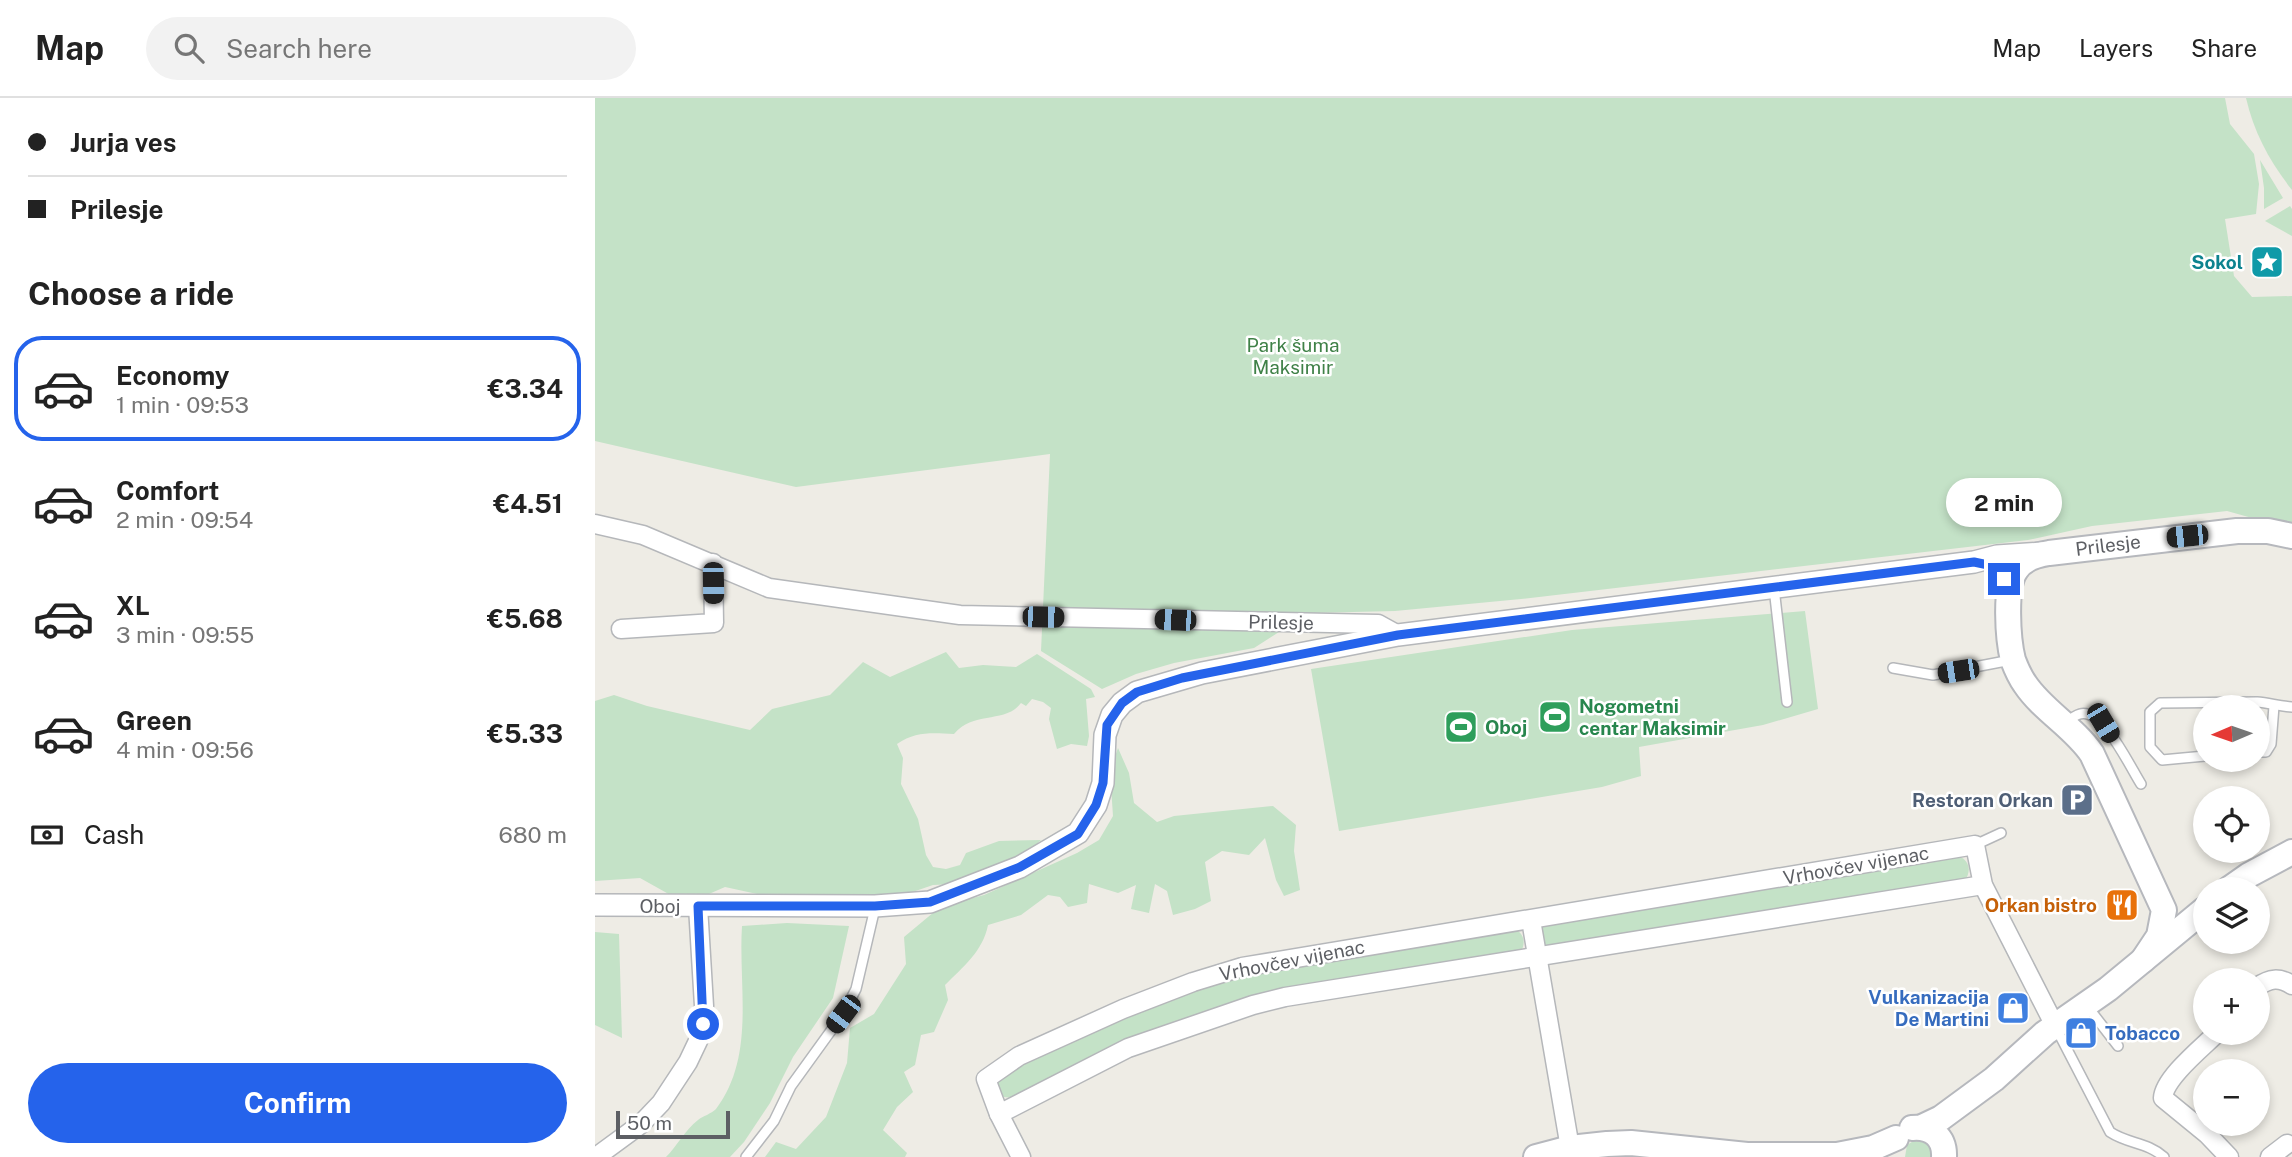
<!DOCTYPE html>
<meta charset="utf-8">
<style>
:root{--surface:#fff;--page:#f2f2f2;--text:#222;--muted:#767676;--line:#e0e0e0;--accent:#2563eb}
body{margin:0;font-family:"Public Sans",sans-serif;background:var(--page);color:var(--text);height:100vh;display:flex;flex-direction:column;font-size:26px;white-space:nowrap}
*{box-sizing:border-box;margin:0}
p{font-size:23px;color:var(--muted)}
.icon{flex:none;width:38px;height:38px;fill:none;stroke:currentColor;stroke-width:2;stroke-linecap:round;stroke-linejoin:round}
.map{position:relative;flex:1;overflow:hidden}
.drawer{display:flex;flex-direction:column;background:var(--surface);width:595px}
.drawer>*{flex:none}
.banner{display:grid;align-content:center;height:154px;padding:0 28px;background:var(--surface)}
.needle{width:46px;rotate:268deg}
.buttons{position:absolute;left:1598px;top:597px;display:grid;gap:14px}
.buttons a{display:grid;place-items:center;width:77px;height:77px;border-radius:50%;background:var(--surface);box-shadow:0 4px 10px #0003;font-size:35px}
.scale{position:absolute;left:21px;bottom:18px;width:114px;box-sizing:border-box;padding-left:7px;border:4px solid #5d5f64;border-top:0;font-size:19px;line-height:24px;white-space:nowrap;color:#5d5f64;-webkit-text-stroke:5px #fff;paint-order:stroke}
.end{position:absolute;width:32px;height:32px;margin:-16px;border:9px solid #2563eb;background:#fff;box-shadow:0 0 0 4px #fff}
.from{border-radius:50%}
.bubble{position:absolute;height:49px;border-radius:24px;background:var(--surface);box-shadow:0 4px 10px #0003;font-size:23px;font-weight:700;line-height:49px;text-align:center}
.car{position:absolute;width:21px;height:42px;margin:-21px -10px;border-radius:9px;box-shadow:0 0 5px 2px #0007;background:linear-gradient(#222 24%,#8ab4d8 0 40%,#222 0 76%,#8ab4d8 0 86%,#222 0)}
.banner b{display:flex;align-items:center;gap:24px;height:66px;font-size:26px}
.banner b+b{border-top:2px solid var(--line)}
.banner i{width:18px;height:18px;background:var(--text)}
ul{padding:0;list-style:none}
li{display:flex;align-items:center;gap:21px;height:105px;margin:0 14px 10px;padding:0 14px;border:4px solid transparent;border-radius:28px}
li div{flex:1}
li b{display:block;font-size:26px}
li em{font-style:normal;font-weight:700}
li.selected{border-color:var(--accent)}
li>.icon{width:63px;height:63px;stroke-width:1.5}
h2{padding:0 28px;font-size:32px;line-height:84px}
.pay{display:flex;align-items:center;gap:18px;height:77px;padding:0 28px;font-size:26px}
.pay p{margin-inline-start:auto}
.button{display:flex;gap:14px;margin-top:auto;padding:14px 28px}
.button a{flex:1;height:80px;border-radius:42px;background:var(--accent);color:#fff;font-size:28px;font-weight:700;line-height:80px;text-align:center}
header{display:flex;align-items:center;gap:42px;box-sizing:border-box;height:98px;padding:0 35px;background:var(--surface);border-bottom:2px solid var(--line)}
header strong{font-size:33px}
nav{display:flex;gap:38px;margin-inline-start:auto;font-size:24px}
.search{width:490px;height:63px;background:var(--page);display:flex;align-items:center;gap:18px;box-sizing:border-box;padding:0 24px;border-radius:38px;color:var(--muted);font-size:26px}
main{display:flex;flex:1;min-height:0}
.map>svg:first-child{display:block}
</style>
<header>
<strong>Map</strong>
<div class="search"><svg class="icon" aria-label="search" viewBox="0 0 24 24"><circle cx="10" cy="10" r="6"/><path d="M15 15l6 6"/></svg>Search here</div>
<nav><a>Map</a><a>Layers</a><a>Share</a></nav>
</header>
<main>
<section class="drawer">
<div class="banner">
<b><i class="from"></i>Jurja ves</b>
<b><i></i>Prilesje</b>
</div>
<h2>Choose a ride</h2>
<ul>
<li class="selected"><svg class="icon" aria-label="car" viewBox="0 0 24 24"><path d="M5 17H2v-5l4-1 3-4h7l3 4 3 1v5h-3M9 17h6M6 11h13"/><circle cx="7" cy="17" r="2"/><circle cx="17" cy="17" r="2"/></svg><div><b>Economy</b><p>1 min · 09:53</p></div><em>€3.34</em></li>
<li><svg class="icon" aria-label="car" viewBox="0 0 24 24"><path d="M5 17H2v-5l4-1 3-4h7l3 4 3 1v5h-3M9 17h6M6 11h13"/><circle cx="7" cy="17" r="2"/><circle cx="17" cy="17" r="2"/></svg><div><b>Comfort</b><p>2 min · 09:54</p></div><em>€4.51</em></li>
<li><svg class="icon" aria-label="car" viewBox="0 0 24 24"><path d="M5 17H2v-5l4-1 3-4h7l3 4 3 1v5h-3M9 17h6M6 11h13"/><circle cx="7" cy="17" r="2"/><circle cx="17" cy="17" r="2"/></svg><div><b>XL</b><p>3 min · 09:55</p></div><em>€5.68</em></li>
<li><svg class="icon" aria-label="car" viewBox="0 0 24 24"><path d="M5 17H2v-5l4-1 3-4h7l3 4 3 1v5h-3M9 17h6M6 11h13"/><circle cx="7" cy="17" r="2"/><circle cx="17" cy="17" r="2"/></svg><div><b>Green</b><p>4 min · 09:56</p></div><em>€5.33</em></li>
</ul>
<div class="pay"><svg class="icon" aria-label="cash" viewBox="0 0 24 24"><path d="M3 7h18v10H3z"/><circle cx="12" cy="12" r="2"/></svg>Cash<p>680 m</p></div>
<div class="button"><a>Confirm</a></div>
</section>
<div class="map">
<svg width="1697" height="1059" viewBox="0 0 1697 1059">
<rect width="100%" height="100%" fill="#eeece5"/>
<g fill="#c4e2c7">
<path d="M 0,0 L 1630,0 L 1635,26 L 1659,56 L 1664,86 L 1661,116 L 1630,121 L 1639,178 L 1657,199 L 1697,198 L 1697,431 L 1632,413 L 1497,428 L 1433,442 L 926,501 L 800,513 L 714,515 L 659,550 L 579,565 L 541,576 L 507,591 L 446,553 L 455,356 L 201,389 L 0,343 Z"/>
<path d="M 1651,0 L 1697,0 L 1697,92 C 1675,64 1659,35 1651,0 Z"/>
<path d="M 1665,62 L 1688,100 L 1669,111 L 1669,90 Z"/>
<path d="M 1695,108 L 1697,111 L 1697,138 L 1670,123 Z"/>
<path d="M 1210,513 L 1223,611 L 1168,627 L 1044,649 L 1046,678 L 1007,689 L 744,733 L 716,571 L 977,532 Z"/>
<path d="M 351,554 L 364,570 L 388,567 L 421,569 L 442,556 L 496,591 L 500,599 L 491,601 L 494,638 L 492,648 L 476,646 L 462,651 L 454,621 L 456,610 L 448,604 L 437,601 L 431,608 L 426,605 C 410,626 379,612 359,636 C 337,635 321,633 302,646 L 308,660 L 306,686 L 323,721 L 331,757 L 338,769 L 351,771 L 365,767 L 371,755 L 404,743 L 446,742 L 430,757 L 360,786 L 338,787 L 300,800 L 276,796 L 259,802 L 207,806 L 130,789 L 107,799 L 79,799 L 45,780 L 0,783 L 0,603 L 19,597 L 52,608 L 155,632 L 177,611 L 235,597 L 268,564 L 295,579 Z"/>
<path d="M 523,650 L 534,675 L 539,705 L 562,724 L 579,718 L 678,708 L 701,727 L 699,753 L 705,792 L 689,798 L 681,782 L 670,740 L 654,757 L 627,753 L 610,764 L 616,803 L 600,811 L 578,817 L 572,793 L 560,786 L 554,815 L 536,811 L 541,787 L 523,795 L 494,786 L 492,805 L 473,809 L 465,799 L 453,797 L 426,817 L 393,827 C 388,853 368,869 350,887 L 353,902 L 339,934 L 326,937 L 320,967 L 309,974 L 318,994 L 302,1009 L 288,1032 L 312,1055 L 310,1059 L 170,1059 L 181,1044 L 201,1051 L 231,1019 L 252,965 L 255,930 L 279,916 L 311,866 L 309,839 L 345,809 L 389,797 L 482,755 L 504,742 L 518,718 L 515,673 Z"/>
<path d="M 1363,758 C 1374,762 1377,772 1370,782 L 952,849 L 948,845 L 946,831 L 950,826 Z"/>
<path d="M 192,825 L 254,828 L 238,900 L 198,959 L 175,1005 L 149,1044 L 135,1059 L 71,1059 C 82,1048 90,1032 103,1022 C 108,1018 116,1016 121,1011 C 161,958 143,888 147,828 Z"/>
<path d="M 920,831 C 929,836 931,844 926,854 L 693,894 L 418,1000 L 409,999 L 401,989 L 406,976 L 512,923 L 643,877 Z"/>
<path d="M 0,834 L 24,836 L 27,940 L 0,927 Z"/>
<path d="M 1320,1042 L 1329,1042 L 1336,1048 L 1338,1059 L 1310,1059 L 1312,1047 Z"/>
</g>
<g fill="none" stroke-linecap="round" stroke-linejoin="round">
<defs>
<g id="service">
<path d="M 1179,490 L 1192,604"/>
<path d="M 1298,570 L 1338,577 L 1416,562"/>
<path d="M 1470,625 C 1474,622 1481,617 1485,616 C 1508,610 1535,669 1546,686"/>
<path d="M 1662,654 L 1671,654 L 1676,646 L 1679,608"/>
<path d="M 1610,658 L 1567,662 L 1555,649 L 1555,614 L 1565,605 L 1662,604 C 1674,605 1684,608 1697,609"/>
<path d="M 1380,747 L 1406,735"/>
<path d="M 1492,908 L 1523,948"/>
<path d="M 1461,930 L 1515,1034 C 1533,1046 1552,1044 1569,1059"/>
<path d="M 151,1059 L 179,1023 L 196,988 L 248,916 L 261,891 L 280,810"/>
</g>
<g id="minor">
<path d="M 0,426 L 48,437 L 174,490 L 365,517 L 783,526 L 803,537"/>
<path d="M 26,531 L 119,525 L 118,465"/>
<path d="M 936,822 L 975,1050"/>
<path d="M 1662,889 C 1675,880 1684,879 1697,887"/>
<path d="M 1623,934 C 1608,949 1569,980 1568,1000 L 1612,1036 L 1634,1059"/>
<path d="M 404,1016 L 533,950 L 658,907 L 690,899 L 1388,787"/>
<path d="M 1,1059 L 46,1026 L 66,1005 L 93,964 L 103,943 L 108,926 L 109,908 L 103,808"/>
<path d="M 426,1059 L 404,1016 L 391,981 L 424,958 L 528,911 L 598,884 L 647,869 L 1380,747 L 1388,787 L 1460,928"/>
<path d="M 1675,1059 L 1692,1046"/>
</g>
<path id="tertiary" d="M 0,807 L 280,808 L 335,804 L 425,769 L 483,735 L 501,707 L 508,685 L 510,637 L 517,617 L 527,605 L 542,594 L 607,575 L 803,537 L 1379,464 L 1402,458 L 1447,455"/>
<g id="secondary">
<path d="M 1634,791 L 1654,777 L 1697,754"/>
<path d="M 1548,862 L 1564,838 L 1569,812 L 1497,656 C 1479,629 1448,613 1430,586 C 1425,579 1421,570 1418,562 C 1413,542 1409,488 1421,472 C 1428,461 1441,457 1454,455 L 1642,433 L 1673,433 L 1697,438"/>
<path d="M 1327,1029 L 1346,1020 L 1399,981 L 1450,935 L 1513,891 L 1610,811"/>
<path d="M 1317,1030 C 1336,1028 1350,1039 1349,1059"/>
<path d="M 941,1059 L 975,1050 L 1012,1046 L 1036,1045 L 1152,1057 L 1242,1057 L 1278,1050 L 1301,1040"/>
</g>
</defs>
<use href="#service" stroke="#b5b7ba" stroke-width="12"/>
<use href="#minor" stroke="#b5b7ba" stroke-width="21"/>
<use href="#tertiary" stroke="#b5b7ba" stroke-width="24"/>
<use href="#secondary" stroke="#b6b8bd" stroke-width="28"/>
<use href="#service" stroke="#fff" stroke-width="9"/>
<use href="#minor" stroke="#fff" stroke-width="18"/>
<use href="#tertiary" stroke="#fff" stroke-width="21"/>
<use href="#secondary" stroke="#fff" stroke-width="24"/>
</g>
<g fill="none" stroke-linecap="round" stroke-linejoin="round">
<path stroke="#2563eb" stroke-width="9" d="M 108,926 L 103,808 L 280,808 L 335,804 L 425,769 L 483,736 L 501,707 L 508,685 L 512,627 L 527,605 L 542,594 L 587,580 L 803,537 L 1379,464 L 1398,468 L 1409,481"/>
</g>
<defs>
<symbol id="sight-square" viewBox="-11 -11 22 22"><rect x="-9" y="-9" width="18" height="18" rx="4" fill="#0f9aa8" stroke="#fff"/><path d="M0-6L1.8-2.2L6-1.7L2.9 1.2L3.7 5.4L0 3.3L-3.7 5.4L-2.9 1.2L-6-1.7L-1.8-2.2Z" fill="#fff"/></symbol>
<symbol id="stadium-square" viewBox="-11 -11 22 22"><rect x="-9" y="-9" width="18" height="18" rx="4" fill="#2e9e5b" stroke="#fff"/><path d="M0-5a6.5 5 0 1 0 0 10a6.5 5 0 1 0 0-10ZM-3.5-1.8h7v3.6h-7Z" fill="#fff"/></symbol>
<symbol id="parking-square" viewBox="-11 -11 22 22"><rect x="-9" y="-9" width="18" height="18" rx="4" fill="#5c6f8a" stroke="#fff"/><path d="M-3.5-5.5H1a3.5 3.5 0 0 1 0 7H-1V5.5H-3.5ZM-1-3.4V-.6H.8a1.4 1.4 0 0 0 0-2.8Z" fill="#fff"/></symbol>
<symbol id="restaurant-square" viewBox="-11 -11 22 22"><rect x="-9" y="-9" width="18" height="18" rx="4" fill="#e8710a" stroke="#fff"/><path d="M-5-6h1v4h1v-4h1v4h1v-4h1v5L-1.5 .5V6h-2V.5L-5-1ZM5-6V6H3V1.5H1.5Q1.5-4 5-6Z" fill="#fff"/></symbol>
<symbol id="shop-square" viewBox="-11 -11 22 22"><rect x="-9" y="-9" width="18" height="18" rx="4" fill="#3f7fe0" stroke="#fff"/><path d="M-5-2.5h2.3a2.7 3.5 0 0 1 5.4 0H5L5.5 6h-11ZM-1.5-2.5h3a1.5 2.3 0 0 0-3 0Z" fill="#fff"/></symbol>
</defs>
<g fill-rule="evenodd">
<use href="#sight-square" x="1653" y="145" width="38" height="38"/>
<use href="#stadium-square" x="941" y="600" width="38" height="38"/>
<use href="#stadium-square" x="847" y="610" width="38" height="38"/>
<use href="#parking-square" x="1463" y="683" width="38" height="38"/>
<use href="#restaurant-square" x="1508" y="788" width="38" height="38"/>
<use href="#shop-square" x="1399" y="891" width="38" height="38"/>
<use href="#shop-square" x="1467" y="916" width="38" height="38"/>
</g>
<g text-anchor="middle" stroke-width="5" stroke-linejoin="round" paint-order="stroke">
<g font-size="19" font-weight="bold" fill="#0d838f" stroke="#fff" text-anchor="end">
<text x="1648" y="171">Sokol</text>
</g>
<g font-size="19" fill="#3f8147" stroke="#fff">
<text x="698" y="254">Park šuma<tspan x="698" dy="22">Maksimir</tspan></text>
</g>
<g font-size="19" fill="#5d5f64" stroke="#fff">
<text transform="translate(1513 447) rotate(-7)" y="7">Prilesje</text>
<text transform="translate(686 524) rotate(1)" y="7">Prilesje</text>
<text transform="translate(1261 767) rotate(-10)" y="7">Vrhovčev vijenac</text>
<text x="65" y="815">Oboj</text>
<text transform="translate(697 862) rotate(-11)" y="7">Vrhovčev vijenac</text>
</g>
<g font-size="19" font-weight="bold" fill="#27864d" stroke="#fff" text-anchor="start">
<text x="984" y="615">Nogometni<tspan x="984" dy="22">centar Maksimir</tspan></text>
<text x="890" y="636">Oboj</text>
</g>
<g font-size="19" font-weight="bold" fill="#4e5e75" stroke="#fff" text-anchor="end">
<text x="1458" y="709">Restoran Orkan</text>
</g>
<g font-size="19" font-weight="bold" fill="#c56008" stroke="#fff" text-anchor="end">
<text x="1502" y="814">Orkan bistro</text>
</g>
<g font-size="19" font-weight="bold" fill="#366cbe" stroke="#fff" text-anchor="end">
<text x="1394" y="906">Vulkanizacija<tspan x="1394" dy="22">De Martini</tspan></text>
<text x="1510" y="942" text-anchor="start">Tobacco</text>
</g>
</g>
</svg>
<div class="buttons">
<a><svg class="needle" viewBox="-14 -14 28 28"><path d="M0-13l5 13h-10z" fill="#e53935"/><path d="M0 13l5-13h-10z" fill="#767676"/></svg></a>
<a><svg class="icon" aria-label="locate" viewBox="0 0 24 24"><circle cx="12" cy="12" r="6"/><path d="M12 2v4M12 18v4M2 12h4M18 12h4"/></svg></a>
<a><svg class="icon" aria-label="layers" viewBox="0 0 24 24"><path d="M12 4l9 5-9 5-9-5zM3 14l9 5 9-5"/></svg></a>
<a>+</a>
<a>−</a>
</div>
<div class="scale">50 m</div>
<i class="end from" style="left:108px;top:926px"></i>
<i class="end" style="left:1409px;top:481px"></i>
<div class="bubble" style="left:1351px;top:380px;width:116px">2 min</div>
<i class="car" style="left:1592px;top:438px;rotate:264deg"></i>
<i class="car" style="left:118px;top:485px;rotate:179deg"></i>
<i class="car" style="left:448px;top:519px;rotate:91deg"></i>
<i class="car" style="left:580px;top:522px;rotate:272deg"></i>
<i class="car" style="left:1363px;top:573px;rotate:261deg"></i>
<i class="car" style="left:1508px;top:625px;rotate:149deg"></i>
<i class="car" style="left:248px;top:916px;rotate:217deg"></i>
</div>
</main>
